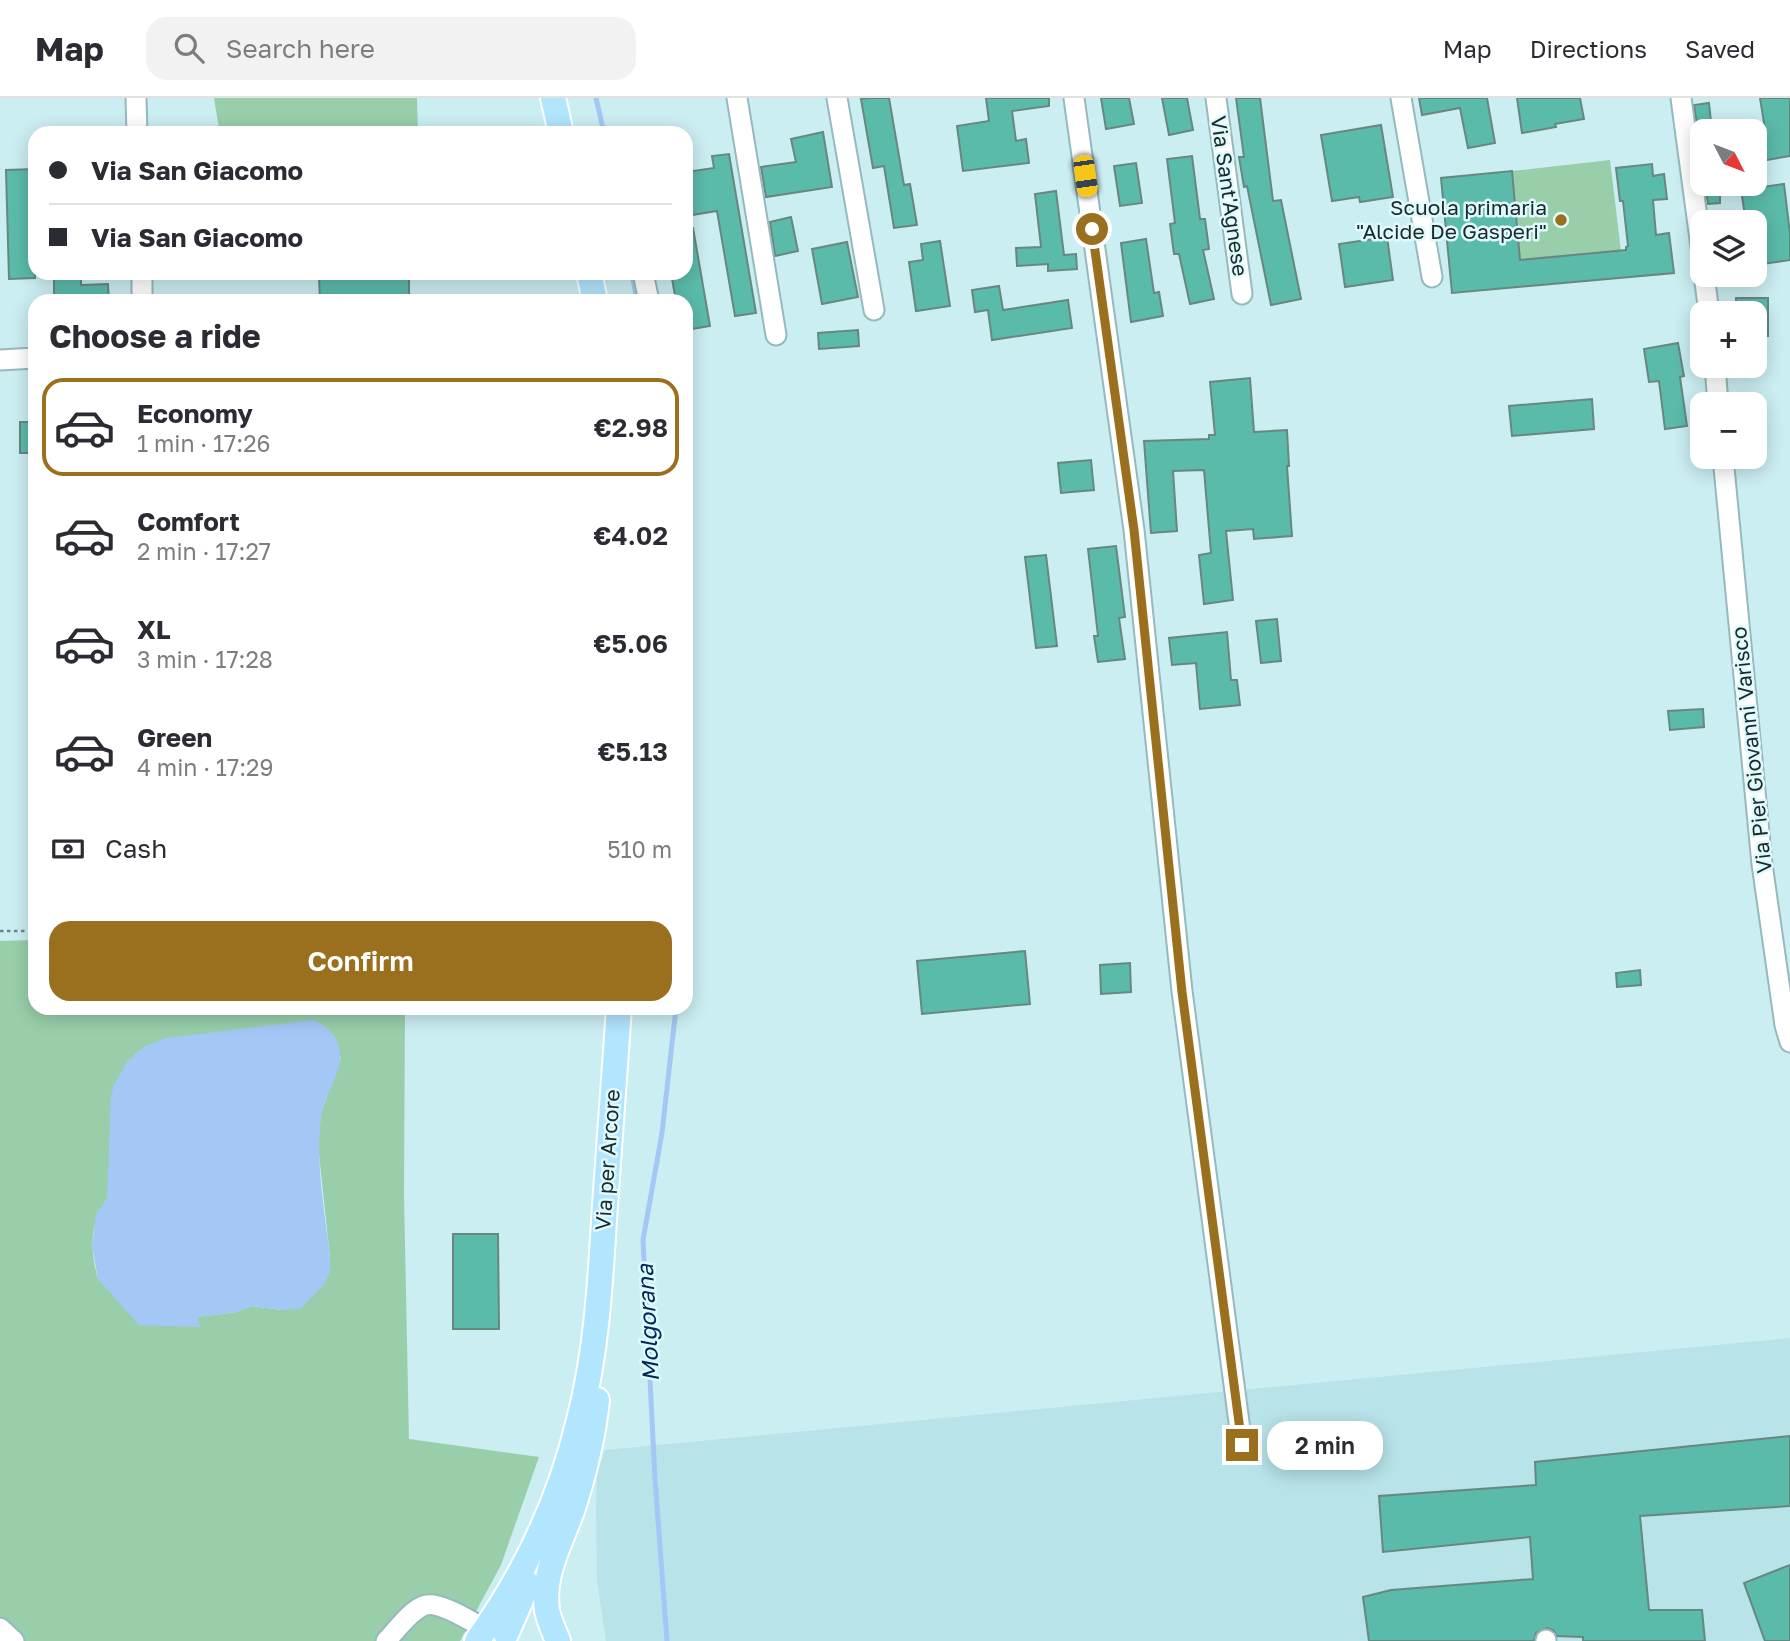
<!DOCTYPE html>
<meta charset="utf-8">
<style>
:root{--surface:#fff;--page:#f2f2f3;--text:#2b2b33;--muted:#7c7c81;--line:#e1e1e2;--accent:#9a701e}
body{margin:0;font-family:"Golos Text",sans-serif;background:var(--page);color:var(--text);height:100vh;display:flex;flex-direction:column;font-size:26px;white-space:nowrap}
*{box-sizing:border-box;margin:0}
p{font-size:23px;color:var(--muted)}
.icon{flex:none;width:38px;height:38px;fill:none;stroke:currentColor;stroke-width:2;stroke-linecap:round;stroke-linejoin:round}
.map{position:relative;flex:1;overflow:hidden}
.sheet{position:absolute;left:28px;top:196px;width:665px;height:721px;display:flex;flex-direction:column;background:var(--surface);border-radius:21px;box-shadow:0 4px 18px #0003}
.sheet>*{flex:none}
.top-card{position:absolute;left:28px;top:28px;width:665px;height:154px;border-radius:21px;box-shadow:0 4px 18px #0003;display:grid;align-content:center;height:154px;padding:0 21px;background:var(--surface)}
.needle{width:46px;rotate:132deg}
.fabs{position:absolute;left:1690px;top:21px;display:grid;gap:14px}
.fabs a{display:grid;place-items:center;width:77px;height:77px;border-radius:14px;background:var(--surface);box-shadow:0 4px 18px #0003;font-size:35px}
.end{position:absolute;width:32px;height:32px;margin:-16px;border:9px solid #9a701e;background:#fff;box-shadow:0 0 0 4px #fff}
.from{border-radius:50%}
.bubble{position:absolute;height:49px;border-radius:21px;background:var(--surface);box-shadow:0 4px 18px #0003;font-size:23px;font-weight:600;line-height:49px;text-align:center}
.car{position:absolute;width:21px;height:42px;margin:-21px -10px;border-radius:9px;box-shadow:0 0 5px 2px #0007;background:linear-gradient(#f5c518 24%,#345 0 40%,#f5c518 0 76%,#345 0 86%,#f5c518 0)}
.top-card b{display:flex;align-items:center;gap:24px;height:66px;font-size:26px}
.top-card b+b{border-top:2px solid var(--line)}
.top-card i{width:18px;height:18px;background:var(--text)}
ul{padding:0;list-style:none}
li{display:flex;align-items:center;gap:21px;height:98px;margin:0 14px 10px;padding:0 7px;border:4px solid transparent;border-radius:21px}
li div{flex:1}
li b{display:block;font-size:26px}
li em{font-style:normal;font-weight:600}
li.active{border-color:var(--accent)}
li>.icon{width:63px;height:63px;stroke-width:1.5}
h2{padding:0 21px;font-size:32px;line-height:84px}
.pay{display:flex;align-items:center;gap:18px;height:77px;padding:0 21px;font-size:26px}
.pay p{margin-inline-start:auto}
.action{display:flex;gap:14px;margin-top:auto;padding:14px 21px}
.action a{flex:1;height:80px;border-radius:21px;background:var(--accent);color:#fff;font-size:28px;font-weight:600;line-height:80px;text-align:center}
header{display:flex;align-items:center;gap:42px;box-sizing:border-box;height:98px;padding:0 35px;background:var(--surface);border-bottom:2px solid var(--line)}
header strong{font-size:33px}
nav{display:flex;gap:38px;margin-inline-start:auto;font-size:24px}
.search{width:490px;height:63px;background:var(--page);display:flex;align-items:center;gap:18px;box-sizing:border-box;padding:0 24px;border-radius:21px;color:var(--muted);font-size:26px}
.map>svg:first-child{display:block}
</style>
<header>
<strong>Map</strong>
<div class="search"><svg class="icon" aria-label="search" viewBox="0 0 24 24"><circle cx="10" cy="10" r="6"/><path d="M15 15l6 6"/></svg>Search here</div>
<nav><a>Map</a><a>Directions</a><a>Saved</a></nav>
</header>
<div class="map">
<svg width="1790" height="1543" viewBox="0 0 1790 1543">
<rect width="100%" height="100%" fill="#cbeef2"/>
<path fill="#b7e3e9" d="M 1790,1240 L 1790,1543 L 606,1543 L 597,1482 L 596,1409 L 597,1377 L 605,1352 Z"/>
<g fill="#98cfaa" fill-rule="evenodd">
<path d="M 214,0 L 417,0 L 418,35 L 197,35 L 219,31 Z"/>
<path d="M 1610,62 L 1621,153 L 1520,162 L 1512,73 Z"/>
<path d="M 35,842 L 35,910 L 405,910 L 404,1097 L 409,1341 L 539,1359 L 501,1467 L 460,1543 L 0,1543 L 0,843 ZM 146,948 L 341,959 L 321,1015 L 318,1047 L 330,1160 L 330,1173 L 282,1212 L 252,1208 L 236,1214 L 196,1219 L 200,1229 L 98,1181 C 90,1152 89,1126 107,1101 L 127,964 Z"/>
</g>
<path fill="#a4c7f6" d="M 312,922 C 327,926 340,940 340,957 C 341,978 323,999 321,1019 C 315,1065 325,1114 330,1160 L 330,1174 L 324,1187 L 300,1211 L 282,1212 L 252,1208 L 236,1214 L 197,1219 L 200,1229 L 139,1227 L 98,1181 L 92,1147 L 96,1116 L 107,1101 L 111,998 L 114,987 L 127,964 L 136,955 L 146,948 L 166,940 Z"/>
<g fill="none" stroke-linecap="round" stroke-linejoin="round">
<g stroke="#a4c7f6" stroke-width="5">
<path d="M 596,0 L 604,35"/>
<path d="M 632,175 L 637,203"/>
<path d="M 667,1543 L 655,1381 L 643,1142 L 662,1035 L 676,910"/>
</g>
</g>
<g fill="#5bbbaa" stroke="#688781" stroke-width="2">
<path d="M 869,0 L 889,0 L 904,87 L 910,86 L 917,127 L 894,130 L 884,68 L 873,70 L 861,1 Z"/>
<path d="M 986,0 L 1049,0 L 1049,8 L 1012,13 L 1016,43 L 1026,41 L 1029,65 L 963,73 L 957,28 L 989,23 Z"/>
<path d="M 1101,0 L 1129,0 L 1134,26 L 1106,31 Z"/>
<path d="M 1162,0 L 1187,0 L 1193,32 L 1169,37 Z"/>
<path d="M 1236,0 L 1260,0 L 1273,103 L 1281,102 L 1301,201 L 1271,207 L 1247,88 L 1244,89 L 1239,59 L 1244,59 Z"/>
<path d="M 1419,0 L 1487,0 L 1495,45 L 1468,50 L 1460,10 L 1422,17 Z"/>
<path d="M 1517,0 L 1580,0 L 1584,21 L 1555,26 L 1556,29 L 1522,35 Z"/>
<path d="M 1760,0 L 1790,0 L 1790,58 L 1755,64 L 1755,32 L 1765,31 Z"/>
<path d="M 1709,5 L 1712,33 L 1698,33 L 1694,7 Z"/>
<path d="M 1381,27 L 1393,99 L 1360,104 L 1359,99 L 1332,103 L 1321,37 Z"/>
<path d="M 823,34 L 832,89 L 766,99 L 761,69 L 796,64 L 791,41 Z"/>
<path d="M 729,56 L 756,215 L 735,218 L 717,113 L 686,118 L 686,74 L 714,70 L 712,58 Z"/>
<path d="M 1192,58 L 1200,121 L 1205,121 L 1209,151 L 1203,152 L 1214,201 L 1190,206 L 1179,156 L 1174,156 L 1170,126 L 1175,125 L 1167,61 Z"/>
<path d="M 1136,65 L 1142,105 L 1120,108 L 1114,68 Z"/>
<path d="M 1652,66 L 1653,78 L 1664,76 L 1667,101 L 1653,102 L 1656,137 L 1669,135 L 1674,175 L 1452,195 L 1441,80 L 1512,73 L 1520,162 L 1626,152 L 1626,149 L 1628,148 L 1623,103 L 1620,103 L 1616,70 Z"/>
<path d="M 35,71 L 35,180 L 9,181 L 6,72 Z"/>
<path d="M 1705,86 L 1720,86 L 1720,105 L 1708,106 Z"/>
<path d="M 1784,86 L 1790,136 L 1790,162 L 1755,167 L 1755,124 L 1746,124 L 1741,92 Z"/>
<path d="M 1056,93 L 1064,157 L 1076,156 L 1077,171 L 1048,173 L 1048,166 L 1017,168 L 1016,150 L 1041,149 L 1035,96 Z"/>
<path d="M 791,119 L 798,153 L 775,158 L 770,124 Z"/>
<path d="M 686,130 L 693,130 L 710,228 L 686,232 L 686,203 L 676,203 L 671,175 L 686,175 Z"/>
<path d="M 1387,139 L 1393,182 L 1345,189 L 1339,146 Z"/>
<path d="M 1146,141 L 1154,195 L 1159,194 L 1163,218 L 1131,224 L 1121,145 Z"/>
<path d="M 940,143 L 950,208 L 916,213 L 909,164 L 923,162 L 921,146 Z"/>
<path d="M 847,144 L 858,199 L 822,206 L 812,151 Z"/>
<path d="M 54,175 L 81,175 L 81,187 L 108,186 L 109,203 L 54,203 Z"/>
<path d="M 409,178 L 409,203 L 320,203 L 319,180 Z"/>
<path d="M 999,188 L 1003,212 L 1068,202 L 1072,230 L 992,242 L 988,212 L 975,214 L 972,192 Z"/>
<path d="M 1736,200 L 1768,200 L 1768,238 L 1755,238 L 1755,215 L 1736,215 Z"/>
<path d="M 858,232 L 859,248 L 819,251 L 818,235 Z"/>
<path d="M 1678,245 L 1684,278 L 1680,279 L 1687,328 L 1665,331 L 1659,283 L 1649,284 L 1644,251 Z"/>
<path d="M 1250,280 L 1254,334 L 1287,332 L 1289,368 L 1287,368 L 1292,438 L 1254,441 L 1253,431 L 1226,433 L 1233,502 L 1204,506 L 1199,457 L 1211,455 L 1204,372 L 1173,373 L 1177,433 L 1151,435 L 1144,343 L 1209,341 L 1209,337 L 1215,337 L 1210,284 Z"/>
<path d="M 1592,301 L 1594,331 L 1512,338 L 1509,308 Z"/>
<rect x="20" y="324" width="15" height="31"/>
<path d="M 1091,362 L 1094,392 L 1061,395 L 1058,365 Z"/>
<path d="M 1116,448 L 1125,519 L 1119,520 L 1125,561 L 1098,564 L 1094,538 L 1098,538 L 1088,451 Z"/>
<path d="M 1046,457 L 1057,548 L 1036,550 L 1025,459 Z"/>
<path d="M 1277,521 L 1281,563 L 1261,565 L 1256,523 Z"/>
<path d="M 1227,534 L 1231,582 L 1237,582 L 1240,607 L 1200,611 L 1196,565 L 1172,567 L 1169,540 Z"/>
<path d="M 1703,611 L 1704,629 L 1670,632 L 1668,613 Z"/>
<path d="M 1025,853 L 1030,906 L 922,916 L 917,863 Z"/>
<path d="M 1130,865 L 1131,894 L 1101,896 L 1100,867 Z"/>
<path d="M 1640,872 L 1641,887 L 1617,889 L 1616,875 Z"/>
<path d="M 453,1136 L 498,1136 L 499,1231 L 453,1231 Z"/>
<path d="M 1790,1338 L 1790,1408 L 1640,1418 L 1649,1512 L 1702,1512 L 1705,1543 L 1583,1543 L 1583,1539 L 1557,1538 L 1553,1532 L 1547,1530 L 1536,1535 L 1534,1543 L 1369,1543 L 1363,1499 L 1391,1492 L 1533,1481 L 1530,1439 L 1383,1454 L 1379,1398 L 1536,1387 L 1535,1364 Z"/>
<path d="M 1790,1467 L 1790,1543 L 1765,1543 L 1744,1485 Z"/>
</g>
<g fill="none" stroke-linecap="round" stroke-linejoin="round">
<defs>
<g id="minor">
<path d="M 136,0 L 137,35"/>
<path d="M 737,0 L 776,237"/>
<path d="M 837,0 L 874,212"/>
<path d="M 1074,0 L 1134,432 L 1182,893 L 1242,1347"/>
<path d="M 1216,0 L 1242,196"/>
<path d="M 1401,0 L 1432,179"/>
<path d="M 1681,0 L 1703,164"/>
<path d="M 142,175 L 142,203"/>
<path d="M 643,175 L 649,203"/>
<path d="M 1704,177 L 1709,215"/>
<path d="M 0,262 L 35,260"/>
<path d="M 1715,268 L 1718,306"/>
<path d="M 1723,359 L 1762,766 L 1785,927 L 1790,944"/>
<path d="M 0,1530 L 14,1543"/>
<path d="M 1546,1542 L 1546,1543"/>
<path d="M 386,1543 C 397,1532 409,1514 423,1508 C 437,1501 472,1524 485,1531"/>
</g>
<g id="major">
<path d="M 553,0 L 561,35"/>
<path d="M 589,175 L 595,203"/>
<path d="M 506,1536 L 528,1486"/>
<path d="M 477,1543 C 525,1476 560,1402 579,1322 C 596,1257 600,1190 604,1122 C 609,1051 614,981 619,910"/>
<path d="M 558,1543 C 554,1533 549,1523 547,1512 C 542,1476 560,1446 572,1413 C 584,1376 593,1341 597,1302"/>
</g>
</defs>
<use href="#minor" stroke="#97b9bd" stroke-width="23"/>
<use href="#major" stroke="#fff" stroke-width="28"/>
<path stroke="#6e8588" stroke-width="2.5" stroke-dasharray="3.5 3.5" stroke-linecap="butt" d="M 0,833 L 35,833"/>
<use href="#minor" stroke="#fff" stroke-width="19"/>
<use href="#major" stroke="#b2e5fe" stroke-width="24"/>
</g>
<g fill="none" stroke-linecap="round" stroke-linejoin="round">
<path stroke="#9a701e" stroke-width="9" d="M 1092,131 L 1134,432 L 1182,894 L 1242,1347"/>
</g>
<circle fill="#9a701e" stroke="#defafd" stroke-width="2.5" cx="1561" cy="122" r="7"/>
<g text-anchor="middle" stroke-width="5" stroke-linejoin="round" paint-order="stroke">
<g font-size="21" fill="#1c292b" stroke="#defafd">
<text transform="translate(1229 98) rotate(82)" y="7">Via Sant'Agnese</text>
<text transform="translate(1752 652) rotate(-96)" y="7">Via Pier Giovanni Varisco</text>
<text transform="translate(608 1062) rotate(-86)" y="7">Via per Arcore</text>
</g>
<g font-size="21" fill="#1c292b" stroke="#defafd" text-anchor="end">
<text x="1547" y="117">Scuola primaria<tspan x="1547" dy="24">"Alcide De Gasperi"</tspan></text>
</g>
<g font-size="23" font-style="italic" fill="#00285a" stroke="#defafd">
<text transform="translate(648 1225) rotate(-93)" y="8">Molgorana</text>
</g>
</g>
</svg>
<div class="fabs">
<a><svg class="needle" viewBox="-14 -14 28 28"><path d="M0-13l5 13h-10z" fill="#e53935"/><path d="M0 13l5-13h-10z" fill="#7c7c81"/></svg></a>
<a><svg class="icon" aria-label="layers" viewBox="0 0 24 24"><path d="M12 4l9 5-9 5-9-5zM3 14l9 5 9-5"/></svg></a>
<a>+</a>
<a>−</a>
</div>
<i class="end from" style="left:1092px;top:131px"></i>
<i class="end" style="left:1242px;top:1347px"></i>
<div class="bubble" style="left:1267px;top:1323px;width:116px">2 min</div>
<i class="car" style="left:1085px;top:78px;rotate:172deg"></i>
<div class="top-card">
<b><i class="from"></i>Via San Giacomo</b>
<b><i></i>Via San Giacomo</b>
</div>
<section class="sheet">
<h2>Choose a ride</h2>
<ul>
<li class="active"><svg class="icon" aria-label="car" viewBox="0 0 24 24"><path d="M5 17H2v-5l4-1 3-4h7l3 4 3 1v5h-3M9 17h6M6 11h13"/><circle cx="7" cy="17" r="2"/><circle cx="17" cy="17" r="2"/></svg><div><b>Economy</b><p>1 min · 17:26</p></div><em>€2.98</em></li>
<li><svg class="icon" aria-label="car" viewBox="0 0 24 24"><path d="M5 17H2v-5l4-1 3-4h7l3 4 3 1v5h-3M9 17h6M6 11h13"/><circle cx="7" cy="17" r="2"/><circle cx="17" cy="17" r="2"/></svg><div><b>Comfort</b><p>2 min · 17:27</p></div><em>€4.02</em></li>
<li><svg class="icon" aria-label="car" viewBox="0 0 24 24"><path d="M5 17H2v-5l4-1 3-4h7l3 4 3 1v5h-3M9 17h6M6 11h13"/><circle cx="7" cy="17" r="2"/><circle cx="17" cy="17" r="2"/></svg><div><b>XL</b><p>3 min · 17:28</p></div><em>€5.06</em></li>
<li><svg class="icon" aria-label="car" viewBox="0 0 24 24"><path d="M5 17H2v-5l4-1 3-4h7l3 4 3 1v5h-3M9 17h6M6 11h13"/><circle cx="7" cy="17" r="2"/><circle cx="17" cy="17" r="2"/></svg><div><b>Green</b><p>4 min · 17:29</p></div><em>€5.13</em></li>
</ul>
<div class="pay"><svg class="icon" aria-label="cash" viewBox="0 0 24 24"><path d="M3 7h18v10H3z"/><circle cx="12" cy="12" r="2"/></svg>Cash<p>510 m</p></div>
<div class="action"><a>Confirm</a></div>
</section>
</div>
